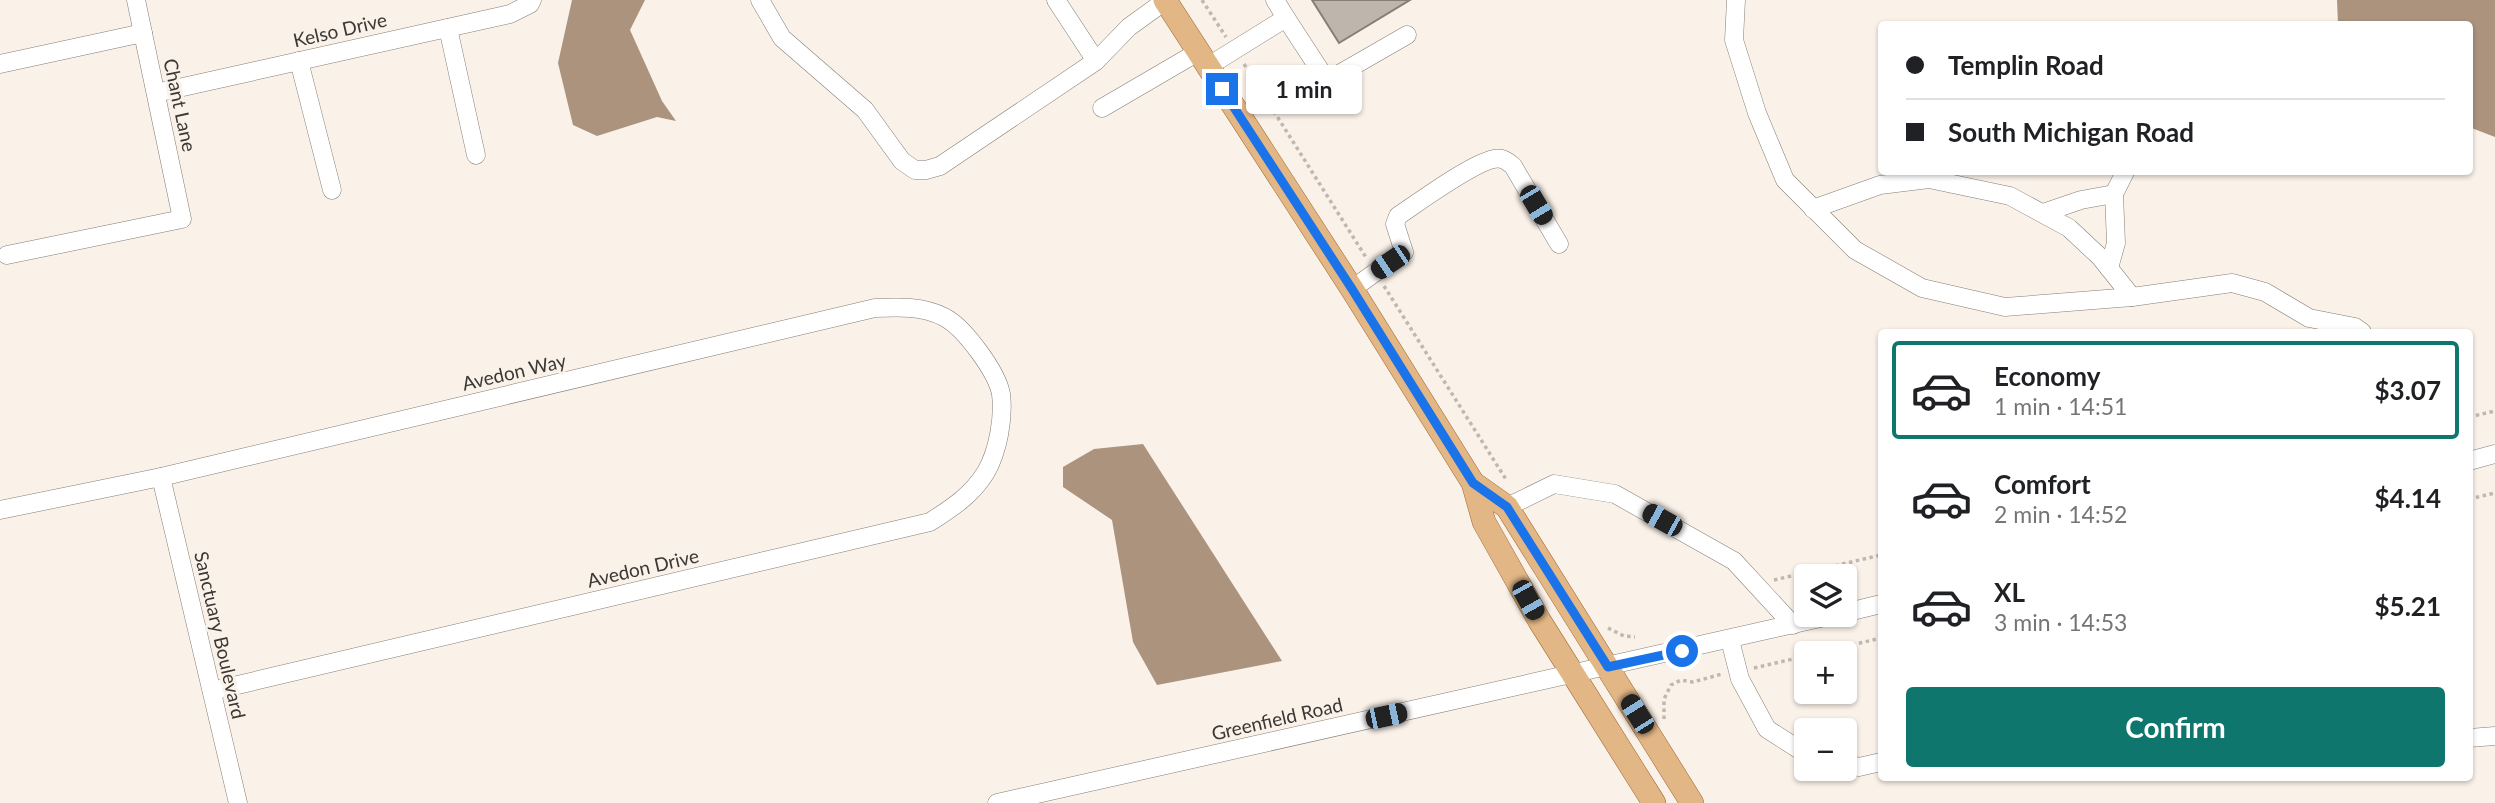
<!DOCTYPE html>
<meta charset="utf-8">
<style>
:root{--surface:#fff;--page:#f2f2f2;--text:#202124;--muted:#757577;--line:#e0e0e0;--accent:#0f766e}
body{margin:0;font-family:Lato,sans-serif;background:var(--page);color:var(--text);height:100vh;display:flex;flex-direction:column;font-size:26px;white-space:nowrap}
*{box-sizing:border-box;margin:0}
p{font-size:23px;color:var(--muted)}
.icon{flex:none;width:38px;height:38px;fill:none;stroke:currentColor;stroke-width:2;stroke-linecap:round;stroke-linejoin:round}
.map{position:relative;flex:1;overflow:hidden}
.side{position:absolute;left:1878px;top:329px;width:595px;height:452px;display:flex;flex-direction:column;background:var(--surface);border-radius:7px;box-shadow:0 2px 5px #0004}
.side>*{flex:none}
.guide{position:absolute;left:1878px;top:21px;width:595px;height:154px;border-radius:7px;box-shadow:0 2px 5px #0004;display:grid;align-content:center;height:154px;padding:0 28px;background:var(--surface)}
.tools{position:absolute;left:1794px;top:564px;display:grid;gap:14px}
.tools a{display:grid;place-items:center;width:63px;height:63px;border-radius:7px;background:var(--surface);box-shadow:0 2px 5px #0004;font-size:35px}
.end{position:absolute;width:32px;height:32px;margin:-16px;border:9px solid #1a73e8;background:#fff;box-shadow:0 0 0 4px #fff}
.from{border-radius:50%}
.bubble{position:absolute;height:49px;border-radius:7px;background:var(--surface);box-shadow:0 2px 5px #0004;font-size:23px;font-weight:700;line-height:49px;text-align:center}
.car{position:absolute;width:21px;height:42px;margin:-21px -10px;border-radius:9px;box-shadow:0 0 5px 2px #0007;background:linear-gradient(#222 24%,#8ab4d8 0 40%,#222 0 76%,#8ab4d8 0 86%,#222 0)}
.guide b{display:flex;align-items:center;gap:24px;height:66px;font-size:26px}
.guide b+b{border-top:2px solid var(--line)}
.guide i{width:18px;height:18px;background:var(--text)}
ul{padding:12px 0 0;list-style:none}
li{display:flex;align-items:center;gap:21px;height:98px;margin:0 14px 10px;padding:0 14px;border:4px solid transparent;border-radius:7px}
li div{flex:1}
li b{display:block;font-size:26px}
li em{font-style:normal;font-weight:700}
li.on{border-color:var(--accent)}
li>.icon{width:63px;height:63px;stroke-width:1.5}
.button{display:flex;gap:14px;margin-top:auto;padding:14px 28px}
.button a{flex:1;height:80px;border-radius:7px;background:var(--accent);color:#fff;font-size:28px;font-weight:700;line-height:80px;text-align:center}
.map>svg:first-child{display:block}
</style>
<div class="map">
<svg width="2495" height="803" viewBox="0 0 2495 803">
<rect width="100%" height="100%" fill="#faf1e9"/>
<g fill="#ab937d">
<path d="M 572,0 L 645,0 L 630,30 L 662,101 L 676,121 L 657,117 L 597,136 L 573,125 L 558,63 Z"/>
<path d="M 2337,0 L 2495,0 L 2495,137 L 2469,127 L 2469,24 L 2338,24 Z"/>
<path d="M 1143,444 L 1282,661 L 1157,685 L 1133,642 L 1112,520 L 1063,487 L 1063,467 L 1094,449 Z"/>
</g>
<path fill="#beb5ad" stroke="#867e77" stroke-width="2" d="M 1312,0 L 1410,0 L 1339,43 Z"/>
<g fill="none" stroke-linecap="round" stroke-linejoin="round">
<defs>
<g id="minor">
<path d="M 760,0 L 782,38 L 865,110 L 902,161 L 915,170 L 926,170 L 940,166 L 1096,61 L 1129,27 L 1165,1"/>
<path d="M 1056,0 L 1096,61"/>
<path d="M 1736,0 L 1734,40 L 1757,113 L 1785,180 L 1855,250 L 1922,288 L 2005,307 L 2132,297 L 2232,283 L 2265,292 L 2309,318 L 2355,327 L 2362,332"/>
<path d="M 1286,18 L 1327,81 L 1407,35"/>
<path d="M 448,28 L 476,155"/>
<path d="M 299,61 L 332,190"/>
<path d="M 0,64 L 143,33"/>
<path d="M 1207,67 L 1286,18 L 1275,0"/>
<path d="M 156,93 L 510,14 L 530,4 L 532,0"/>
<path d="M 1102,108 L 1198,52"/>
<path d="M 1813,209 L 1880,185 L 1929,179 L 2010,196 L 2069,228 L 2100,257 L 2132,297"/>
<path d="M 2043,213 L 2081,200 L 2114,194"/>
<path d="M 7,255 L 182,219 L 136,0"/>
<path d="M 2109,268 L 2116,243 L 2114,194 L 2125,172"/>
<path d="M 1352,289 L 1404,252 L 1395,224 L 1398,216 C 1419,202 1472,163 1494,159 C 1502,157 1507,161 1513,166 L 1559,244"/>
<path d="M 2469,461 L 2495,454"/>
<path d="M 161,477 L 238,803"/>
<path d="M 1507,507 L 1554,484 L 1615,494 L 1734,561 L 1793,625"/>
<path d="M 0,510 L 161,477 L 875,308 C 899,307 923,306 944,317 C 964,327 997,372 1001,394 C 1004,418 998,451 986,472 C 972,495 952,508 930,522 L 212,691"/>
<path d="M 1844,613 L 1881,604"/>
<path d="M 1730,640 L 1740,679 L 1767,729 L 1806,754"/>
<path d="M 2469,738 L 2495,736"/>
<path d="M 1844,763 L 1859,767 L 1881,762"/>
<path d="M 997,803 L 1838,614"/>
</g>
<g id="major">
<path d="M 1165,0 L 1352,289 L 1473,483 L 1484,522 L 1539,620 L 1654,803"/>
<path d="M 1473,483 L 1507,507 L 1692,803"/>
</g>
</defs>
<use href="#minor" stroke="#857d76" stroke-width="19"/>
<use href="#major" stroke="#9c6a34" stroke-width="24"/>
<g stroke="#bfb8b1" stroke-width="3.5" stroke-dasharray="3.5 3.5" stroke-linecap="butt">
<path d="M 1202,0 L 1226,37"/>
<path d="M 1244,64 L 1367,259"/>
<path d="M 1384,286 L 1507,481"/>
<path d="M 2469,417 L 2495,411"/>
<path d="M 2469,499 L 2495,493"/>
<path d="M 1774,580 L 1881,555"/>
<path d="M 1608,628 L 1624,636 L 1635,637"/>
<path d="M 1818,653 L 1881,638"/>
<path d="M 1754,668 L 1806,656"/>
<path d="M 1664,719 L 1664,699 L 1671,685 L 1681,680 L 1693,682 L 1722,674"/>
</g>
<use href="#minor" stroke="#fff" stroke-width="18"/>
<use href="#major" stroke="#e3b685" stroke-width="23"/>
</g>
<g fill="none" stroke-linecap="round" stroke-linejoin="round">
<path stroke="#1a73e8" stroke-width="9" d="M 1222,89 L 1352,289 L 1473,483 L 1507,507 L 1608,667 L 1682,651"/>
</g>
<g text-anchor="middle" stroke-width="6" stroke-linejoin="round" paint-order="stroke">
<g font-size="19" fill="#3a3734" stroke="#faf1e9">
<text transform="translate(340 30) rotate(-13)" y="7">Kelso Drive</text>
<text transform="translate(180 105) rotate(78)" y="7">Chant Lane</text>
<text transform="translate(514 372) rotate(-13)" y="7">Avedon Way</text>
<text transform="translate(643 568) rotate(-13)" y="7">Avedon Drive</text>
<text transform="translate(220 635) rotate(77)" y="7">Sanctuary Boulevard</text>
<text transform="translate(1277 719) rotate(-13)" y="7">Greenfield Road</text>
</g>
</g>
</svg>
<div class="tools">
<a><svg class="icon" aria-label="layers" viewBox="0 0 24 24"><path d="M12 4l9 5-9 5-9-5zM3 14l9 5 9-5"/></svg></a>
<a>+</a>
<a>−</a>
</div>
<i class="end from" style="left:1682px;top:651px"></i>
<i class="end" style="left:1222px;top:89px"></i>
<div class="bubble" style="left:1246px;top:65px;width:116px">1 min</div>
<i class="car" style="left:1536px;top:205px;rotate:149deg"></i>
<i class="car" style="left:1390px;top:262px;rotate:236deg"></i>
<i class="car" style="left:1662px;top:520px;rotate:299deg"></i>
<i class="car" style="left:1528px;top:600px;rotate:151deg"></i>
<i class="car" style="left:1637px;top:714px;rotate:328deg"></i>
<i class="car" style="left:1386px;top:716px;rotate:78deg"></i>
<div class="guide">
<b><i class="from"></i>Templin Road</b>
<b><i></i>South Michigan Road</b>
</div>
<section class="side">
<ul>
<li class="on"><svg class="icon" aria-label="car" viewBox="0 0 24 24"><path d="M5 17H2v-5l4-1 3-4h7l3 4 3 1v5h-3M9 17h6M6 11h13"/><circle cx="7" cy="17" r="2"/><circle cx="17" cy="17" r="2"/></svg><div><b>Economy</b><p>1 min · 14:51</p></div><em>$3.07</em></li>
<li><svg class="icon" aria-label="car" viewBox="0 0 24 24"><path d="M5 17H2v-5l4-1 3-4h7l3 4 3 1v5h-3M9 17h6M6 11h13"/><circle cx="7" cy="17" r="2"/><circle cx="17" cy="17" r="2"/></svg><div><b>Comfort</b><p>2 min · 14:52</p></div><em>$4.14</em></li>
<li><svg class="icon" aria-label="car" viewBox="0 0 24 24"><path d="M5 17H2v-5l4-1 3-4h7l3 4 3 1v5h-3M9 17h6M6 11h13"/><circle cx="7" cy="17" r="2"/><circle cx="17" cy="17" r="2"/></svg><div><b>XL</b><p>3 min · 14:53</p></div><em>$5.21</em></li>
</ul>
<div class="button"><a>Confirm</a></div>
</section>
</div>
